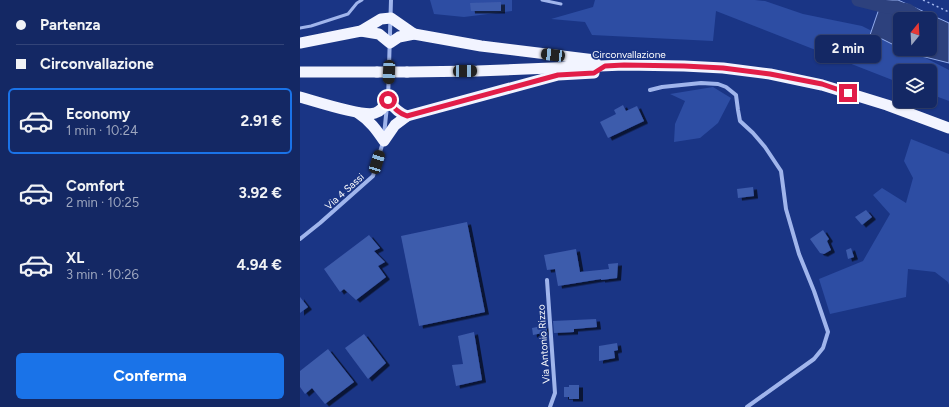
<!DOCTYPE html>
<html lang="it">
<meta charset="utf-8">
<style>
:root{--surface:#142864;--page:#21346d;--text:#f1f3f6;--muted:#9da6bf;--line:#334478;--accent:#1a73e8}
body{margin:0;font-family:Figtree,sans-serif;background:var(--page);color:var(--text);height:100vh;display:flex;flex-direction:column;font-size:15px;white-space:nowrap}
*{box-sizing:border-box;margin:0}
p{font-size:13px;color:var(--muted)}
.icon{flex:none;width:22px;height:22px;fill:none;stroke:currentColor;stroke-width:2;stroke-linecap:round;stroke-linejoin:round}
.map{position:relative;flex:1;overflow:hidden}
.panel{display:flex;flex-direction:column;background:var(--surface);width:300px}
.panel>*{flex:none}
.hud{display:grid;align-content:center;height:88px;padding:0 16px;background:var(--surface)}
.needle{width:26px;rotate:18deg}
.tools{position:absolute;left:593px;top:12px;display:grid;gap:8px}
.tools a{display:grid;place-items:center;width:44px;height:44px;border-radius:6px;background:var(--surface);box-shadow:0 1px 3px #0004,0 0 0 1px var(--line);font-size:20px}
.end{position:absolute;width:18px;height:18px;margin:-9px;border:5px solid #e11d48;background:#fff;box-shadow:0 0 0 2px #fff}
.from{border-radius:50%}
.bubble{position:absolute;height:28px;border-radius:6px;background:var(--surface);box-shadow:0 1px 3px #0004,0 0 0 1px var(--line);font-size:13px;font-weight:700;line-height:28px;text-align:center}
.car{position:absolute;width:12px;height:24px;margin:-12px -6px;border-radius:5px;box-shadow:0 0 3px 1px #0007;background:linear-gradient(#222 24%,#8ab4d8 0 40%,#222 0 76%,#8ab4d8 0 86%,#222 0)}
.hud b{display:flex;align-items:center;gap:14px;height:38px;font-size:15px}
.hud b+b{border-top:1px solid var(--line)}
.hud i{width:10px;height:10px;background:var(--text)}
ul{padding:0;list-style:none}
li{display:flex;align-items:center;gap:12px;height:66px;margin:0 8px 6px;padding:0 8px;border:2px solid transparent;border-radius:6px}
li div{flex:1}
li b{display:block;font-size:15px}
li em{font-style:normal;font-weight:700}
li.selected{border-color:var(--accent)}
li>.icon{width:36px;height:36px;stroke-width:1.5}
.primary-button{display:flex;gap:8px;margin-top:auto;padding:8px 16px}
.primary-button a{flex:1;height:46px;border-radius:6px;background:var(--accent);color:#fff;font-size:16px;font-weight:700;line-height:46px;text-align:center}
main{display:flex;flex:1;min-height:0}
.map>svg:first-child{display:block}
</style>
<main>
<section class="panel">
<div class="hud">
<b><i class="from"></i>Partenza</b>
<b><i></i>Circonvallazione</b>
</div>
<ul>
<li class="selected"><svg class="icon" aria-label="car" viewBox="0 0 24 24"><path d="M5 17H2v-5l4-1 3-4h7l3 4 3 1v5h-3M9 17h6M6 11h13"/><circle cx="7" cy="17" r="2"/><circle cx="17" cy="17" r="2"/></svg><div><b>Economy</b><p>1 min · 10:24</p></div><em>2.91 €</em></li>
<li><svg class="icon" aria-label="car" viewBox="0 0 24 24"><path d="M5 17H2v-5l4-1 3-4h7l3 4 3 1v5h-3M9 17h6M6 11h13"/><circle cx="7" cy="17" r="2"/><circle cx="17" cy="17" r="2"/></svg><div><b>Comfort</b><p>2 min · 10:25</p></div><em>3.92 €</em></li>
<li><svg class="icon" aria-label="car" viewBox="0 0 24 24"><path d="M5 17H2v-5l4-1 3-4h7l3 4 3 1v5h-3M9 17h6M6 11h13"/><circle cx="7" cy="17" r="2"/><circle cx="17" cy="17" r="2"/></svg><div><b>XL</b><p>3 min · 10:26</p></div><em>4.94 €</em></li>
</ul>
<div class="primary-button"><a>Conferma</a></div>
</section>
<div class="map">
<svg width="649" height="407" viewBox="0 0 649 407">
<defs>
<filter id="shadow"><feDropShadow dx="4" dy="2.5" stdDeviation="0" flood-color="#0009"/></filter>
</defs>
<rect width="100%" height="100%" fill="#1a3585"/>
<g fill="#2d4da3">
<path d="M 130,0 L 212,0 L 212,11 L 164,17 L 134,14 Z"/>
<path d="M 295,0 L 455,0 L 465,1 L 503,14 L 562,26 L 600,45 L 600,49 L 608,49 L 649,70 L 649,101 L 630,94 L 630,71 L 600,71 L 600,83 L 416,11 L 413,41 L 292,35 L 285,22 L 251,19 L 293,7 Z"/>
<path d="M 413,87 L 431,98 L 418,123 L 400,138 L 374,142 L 375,124 L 385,101 L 370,94 Z"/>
<path d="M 611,139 L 649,154 L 649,285 L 648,282 L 635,272 L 608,269 L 606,297 L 530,314 L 519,279 L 563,261 L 590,214 L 573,195 L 582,188 L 606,203 L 613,178 L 604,161 Z"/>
</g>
<path fill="#2d417d" stroke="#93adee" d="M 582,0 L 598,0 L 649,23 L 649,63 L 621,56 L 603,49 L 630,49 L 630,19 L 600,19 L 600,48 L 582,39 L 570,35 Z"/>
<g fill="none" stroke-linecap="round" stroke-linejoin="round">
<path stroke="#2d417d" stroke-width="13" d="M 558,0 L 582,6 L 608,10 L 621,19"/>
</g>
<g fill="#3e5bac" filter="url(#shadow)">
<path d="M 201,2 L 201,11 L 171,11 L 170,3 Z"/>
<path d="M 323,105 L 326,111 L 337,106 L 344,121 L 308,138 L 300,122 L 316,114 L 314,110 Z"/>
<path d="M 453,187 L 454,196 L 438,198 L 437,189 Z"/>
<path d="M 566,210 L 572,217 L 562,225 L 555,217 Z"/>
<path d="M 167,222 L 185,312 L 119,326 L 101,236 Z"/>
<path d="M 523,230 L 529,239 L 527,241 L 531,250 L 524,254 L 520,253 L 510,239 Z"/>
<path d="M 69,235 L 80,248 L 74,251 L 85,262 L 78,266 L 86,277 L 56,300 L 44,289 L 40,292 L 24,269 Z"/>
<path d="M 551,248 L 554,257 L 548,259 L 546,250 Z"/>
<path d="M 276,249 L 280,272 L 309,269 L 308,264 L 318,263 L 317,278 L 301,280 L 301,279 L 258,286 L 255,269 L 247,270 L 244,255 Z"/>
<path d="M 0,297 L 8,307 L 0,313 Z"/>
<path d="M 296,319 L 297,327 L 274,329 L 274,332 L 254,333 L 253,321 Z"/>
<path d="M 247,325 L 247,332 L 233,335 L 232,328 Z"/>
<path d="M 174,332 L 182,380 L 156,386 L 152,365 L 163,364 L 158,336 Z"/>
<path d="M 64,334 L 86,363 L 68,379 L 45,348 Z"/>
<path d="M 317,343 L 318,350 L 314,351 L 315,358 L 299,361 L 299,346 Z"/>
<path d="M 28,349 L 54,382 L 25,404 L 12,388 L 5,394 L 0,387 L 0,371 Z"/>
<path d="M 269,385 L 279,385 L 279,399 L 269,399 L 269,397 L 264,397 L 264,387 L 269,387 Z"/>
</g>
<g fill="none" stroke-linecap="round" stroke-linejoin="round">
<path stroke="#a0b5ec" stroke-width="1.5" stroke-dasharray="2 3" stroke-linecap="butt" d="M 623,0 L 649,12"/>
<g stroke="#a0b5ec" stroke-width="3">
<path d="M 242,0 L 261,4"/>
<path d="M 0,28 L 11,26 L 48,14 L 57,3 L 62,0"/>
</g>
<g stroke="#a0b5ec" stroke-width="4">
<path d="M 350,90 L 362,87 L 401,83 L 418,84 L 426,87 L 436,95 L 438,110 L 440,121 L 453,133 L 465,147 L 481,171 L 486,209 L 499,254 L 514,291 L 528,332 L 523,348 L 514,359 L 447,407"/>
<path d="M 88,100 L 91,0"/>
<path d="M 84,135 L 87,106"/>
<path d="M 0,239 L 20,223 L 73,176 L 83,142"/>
<path d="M 247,280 L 255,393 L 250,407"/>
</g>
<g stroke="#f2f4ff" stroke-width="11">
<path d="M 61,31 L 79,34 L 90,43 L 99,37 L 114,34 L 181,46 L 295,60"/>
<path d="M 0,43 L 61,31 L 81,19 L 91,18 L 114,34"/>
<path d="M 0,72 L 77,72"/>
<path d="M 107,72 L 177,71 L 324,65 L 384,66 L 423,68 L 470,74 L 522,85 L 587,105 L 649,128"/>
<path d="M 0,97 C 15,101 63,117 75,113 C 82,111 84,106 88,100 C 93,107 98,113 107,116"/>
<path d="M 58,113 C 70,121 76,129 84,141 L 95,125 L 107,116 L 258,75 L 294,73"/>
</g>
<path stroke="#f2f4ff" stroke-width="11" d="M 77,72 L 107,72"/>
</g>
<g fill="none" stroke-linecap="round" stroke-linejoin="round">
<path stroke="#e11d48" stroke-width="5" d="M 88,100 C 93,108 98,113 107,116 L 258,75 L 294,73 L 305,66 L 324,65 L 384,66 L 423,68 L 470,74 L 522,84 L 548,93"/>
</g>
<g text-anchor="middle" stroke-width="3.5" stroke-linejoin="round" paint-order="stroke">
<g font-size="10" fill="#fff" stroke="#1a3585">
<text x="329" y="58">Circonvallazione</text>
<text transform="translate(44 191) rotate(-42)" y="4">Via 4 Sassi</text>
<text transform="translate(243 344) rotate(-94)" y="4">Via Antonio Rizzo</text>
</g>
</g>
</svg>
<div class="tools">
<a><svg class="needle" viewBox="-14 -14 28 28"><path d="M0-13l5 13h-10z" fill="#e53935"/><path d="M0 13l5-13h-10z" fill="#9da6bf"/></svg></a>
<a><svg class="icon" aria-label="layers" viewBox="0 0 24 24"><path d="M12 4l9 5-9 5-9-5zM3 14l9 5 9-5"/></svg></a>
</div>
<i class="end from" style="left:88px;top:100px"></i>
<i class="end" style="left:548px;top:93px"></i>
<div class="bubble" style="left:515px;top:35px;width:66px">2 min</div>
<i class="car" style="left:253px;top:55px;rotate:277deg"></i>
<i class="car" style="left:165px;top:71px;rotate:89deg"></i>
<i class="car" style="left:89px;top:72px;rotate:182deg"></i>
<i class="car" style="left:77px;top:162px;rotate:17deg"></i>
</div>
</main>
